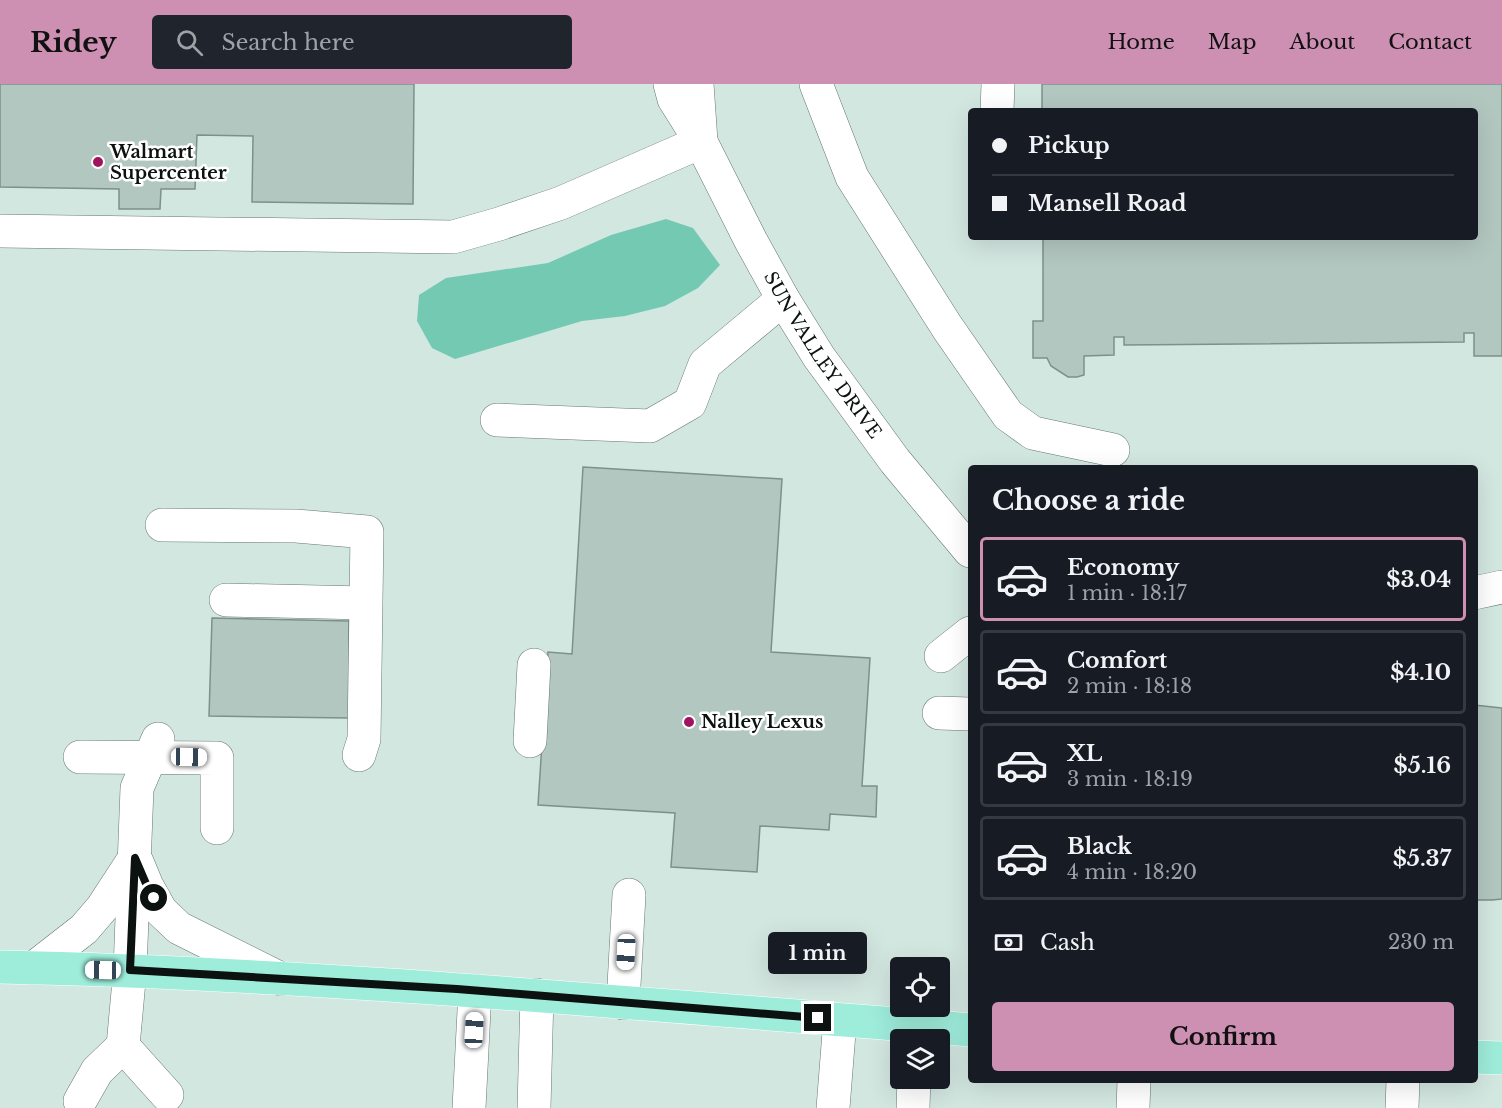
<!DOCTYPE html>
<meta charset="utf-8">
<style>
:root{--surface:#171b24;--page:#20242c;--text:#f1f3f6;--muted:#9ea1a6;--line:#363941;--accent:#cd8fb2}
body{margin:0;font-family:"Libre Baskerville",serif;background:var(--page);color:var(--text);height:100vh;display:flex;flex-direction:column;font-size:22px;white-space:nowrap}
*{box-sizing:border-box;margin:0}
p{font-size:20px;color:var(--muted)}
.icon{flex:none;width:33px;height:33px;fill:none;stroke:currentColor;stroke-width:2;stroke-linecap:round;stroke-linejoin:round}
.map{position:relative;flex:1;overflow:hidden}
.side{position:absolute;left:968px;top:381px;width:510px;height:618px;display:flex;flex-direction:column;background:var(--surface);border-radius:6px;box-shadow:0 6px 24px #0002}
.side>*{flex:none}
.guide{position:absolute;left:968px;top:24px;width:510px;height:132px;border-radius:6px;box-shadow:0 6px 24px #0002;display:grid;align-content:center;height:132px;padding:0 24px;background:var(--surface)}
.buttons{position:absolute;left:890px;top:873px;display:grid;gap:12px}
.buttons a{display:grid;place-items:center;width:60px;height:60px;border-radius:6px;background:var(--surface);box-shadow:0 6px 24px #0002;font-size:30px}
.end{position:absolute;width:27px;height:27px;margin:-14px;border:8px solid #0b1210;background:#fff;box-shadow:0 0 0 3px #fff}
.from{border-radius:50%}
.bubble{position:absolute;height:42px;border-radius:6px;background:var(--surface);box-shadow:0 6px 24px #0002;font-size:20px;font-weight:800;line-height:42px;text-align:center}
.car{position:absolute;width:18px;height:36px;margin:-18px -9px;border-radius:8px;box-shadow:0 0 4px 2px #0007;background:linear-gradient(#fff 24%,#345 0 40%,#fff 0 76%,#345 0 86%,#fff 0)}
.guide b{display:flex;align-items:center;gap:21px;height:57px;font-size:22px}
.guide b+b{border-top:2px solid var(--line)}
.guide i{width:15px;height:15px;background:var(--text)}
ul{padding:0;list-style:none}
li{display:flex;align-items:center;gap:18px;height:84px;margin:0 12px 9px;padding:0 12px;border:3px solid var(--line);border-radius:6px}
li div{flex:1}
li b{display:block;font-size:22px}
li em{font-style:normal;font-weight:800}
li.selected{border-color:var(--accent)}
li>.icon{width:54px;height:54px;stroke-width:1.5}
h2{padding:0 24px;font-size:27px;line-height:72px}
.pay{display:flex;align-items:center;gap:15px;height:66px;padding:0 24px;font-size:22px}
.pay p{margin-inline-start:auto}
.cta{display:flex;gap:12px;margin-top:auto;padding:12px 24px}
.cta a{flex:1;height:69px;border-radius:6px;background:var(--accent);color:#111;font-size:24px;font-weight:800;line-height:69px;text-align:center}
header{display:flex;align-items:center;gap:36px;box-sizing:border-box;height:84px;padding:0 30px;background:var(--accent);color:#111}
header strong{font-size:28px}
nav{display:flex;gap:33px;margin-inline-start:auto;font-size:21px}
.search{width:420px;height:54px;background:var(--page);display:flex;align-items:center;gap:15px;box-sizing:border-box;padding:0 21px;border-radius:6px;color:var(--muted);font-size:22px}
.map>svg:first-child{display:block}
</style>
<header>
<strong>Ridey</strong>
<div class="search"><svg class="icon" aria-label="search" viewBox="0 0 24 24"><circle cx="10" cy="10" r="6"/><path d="M15 15l6 6"/></svg>Search here</div>
<nav><a>Home</a><a>Map</a><a>About</a><a>Contact</a></nav>
</header>
<div class="map">
<svg width="1502" height="1024" viewBox="0 0 1502 1024">
<rect width="100%" height="100%" fill="#d3e7e1"/>
<path fill="#74c9b3" d="M 666,135 L 693,144 L 720,181 L 698,204 L 665,222 L 625,232 L 582,237 L 455,275 L 432,264 L 417,237 L 419,211 L 446,194 L 548,179 L 611,151 Z"/>
<g fill="#b3c7c1" stroke="#7d908b" stroke-width="1.5">
<path d="M 0,0 L 414,0 L 413,120 L 252,118 L 253,52 L 197,51 L 195,105 L 161,105 L 160,125 L 119,125 L 119,105 L 0,103 Z"/>
<path d="M 1042,0 L 1502,0 L 1502,272 L 1474,272 L 1474,249 L 1464,249 L 1464,258 L 1124,261 L 1124,253 L 1114,253 L 1114,271 L 1084,272 L 1084,291 L 1077,293 L 1068,293 L 1051,282 L 1047,274 L 1033,274 L 1033,237 L 1043,237 L 1043,153 L 1474,153 L 1474,27 L 1042,27 Z"/>
<path d="M 583,383 L 782,395 L 771,568 L 870,574 L 862,702 L 877,702 L 876,733 L 830,730 L 829,746 L 760,742 L 757,788 L 671,783 L 675,729 L 538,721 L 548,568 L 572,570 Z"/>
<path d="M 212,534 L 349,537 L 349,634 L 209,632 Z"/>
<path d="M 1474,621 L 1502,624 L 1502,815 L 1492,816 L 1474,816 Z"/>
</g>
<g fill="none" stroke-linecap="round" stroke-linejoin="round">
<defs>
<g id="minor">
<path id="s1" d="M 670,0 L 674,15 L 701,58 L 751,157 L 783,215 L 819,273 L 895,377 L 970,467"/>
<path d="M 697,0 L 701,57"/>
<path d="M 816,0 L 852,93 L 947,243 L 1008,331 L 1033,349 L 1113,366"/>
<path d="M 997,27 L 998,0"/>
<path d="M 0,147 L 453,153 L 499,140 L 561,119 L 701,58"/>
<path d="M 497,336 L 650,342 L 690,319 L 705,280 L 783,215"/>
<path d="M 162,441 L 296,442 L 367,448 L 364,655 L 359,671"/>
<path d="M 1474,509 L 1502,503"/>
<path d="M 226,516 L 365,519"/>
<path d="M 941,572 L 970,549"/>
<path d="M 939,629 L 970,630"/>
<path d="M 530,657 L 534,581"/>
<path d="M 80,673 L 217,674 L 217,744"/>
<path d="M 137,778 L 147,802 L 161,827 L 179,844 L 281,895"/>
<path d="M 34,884 L 84,845 L 102,824 L 134,775"/>
<path d="M 623,919 L 629,811"/>
<path d="M 123,962 L 167,1011"/>
<path d="M 80,1017 L 97,987 L 123,962 L 130,886 L 137,704 L 158,655"/>
<path d="M 469,1024 L 475,907"/>
<path d="M 534,1024 L 537,911"/>
<path d="M 833,1024 L 840,936"/>
<path d="M 913,1024 L 914,994"/>
<path d="M 1133,1024 L 1134,996"/>
<path d="M 1402,1024 L 1403,996"/>
</g>
<g id="major">
<path d="M 0,883 C 324,890 647,921 970,946"/>
<path d="M 1474,973 L 1502,974"/>
</g>
</defs>
<use href="#minor" stroke="#657772" stroke-width="34"/>
<use href="#major" stroke="#fff" stroke-width="34"/>
<use href="#minor" stroke="#fff" stroke-width="33"/>
<use href="#major" stroke="#9eecda" stroke-width="33"/>
</g>
<g fill="none" stroke-linecap="round" stroke-linejoin="round">
<path stroke="#0b1210" stroke-width="8" d="M 154,814 L 147,802 L 135,774 L 130,886 L 457,905 L 818,934"/>
</g>
<g fill="#a0145f" stroke="#fff" stroke-width="2">
<circle cx="98" cy="78" r="6"/>
<circle cx="689" cy="638" r="6"/>
</g>
<g text-anchor="middle" stroke-width="5" stroke-linejoin="round" paint-order="stroke">
<g font-size="18" font-weight="bold" fill="#0b1210" stroke="#fff" text-anchor="start">
<text x="110" y="74">Walmart<tspan x="110" dy="21">Supercenter</tspan></text>
<text x="701" y="644">Nalley Lexus</text>
</g>
<g font-size="18" fill="#0b1210" stroke="#fff">
<text dy="6" stroke="none"><textPath href="#s1" startOffset="312">SUN VALLEY DRIVE</textPath></text>
</g>
</g>
</svg>
<div class="buttons">
<a><svg class="icon" aria-label="locate" viewBox="0 0 24 24"><circle cx="12" cy="12" r="6"/><path d="M12 2v4M12 18v4M2 12h4M18 12h4"/></svg></a>
<a><svg class="icon" aria-label="layers" viewBox="0 0 24 24"><path d="M12 4l9 5-9 5-9-5zM3 14l9 5 9-5"/></svg></a>
</div>
<i class="end from" style="left:154px;top:814px"></i>
<i class="end" style="left:818px;top:934px"></i>
<div class="bubble" style="left:768px;top:848px;width:99px">1 min</div>
<i class="car" style="left:189px;top:673px;rotate:91deg"></i>
<i class="car" style="left:626px;top:868px;rotate:183deg"></i>
<i class="car" style="left:103px;top:886px;rotate:271deg"></i>
<i class="car" style="left:474px;top:946px;rotate:3deg"></i>
<div class="guide">
<b><i class="from"></i>Pickup</b>
<b><i></i>Mansell Road</b>
</div>
<section class="side">
<h2>Choose a ride</h2>
<ul>
<li class="selected"><svg class="icon" aria-label="car" viewBox="0 0 24 24"><path d="M5 17H2v-5l4-1 3-4h7l3 4 3 1v5h-3M9 17h6M6 11h13"/><circle cx="7" cy="17" r="2"/><circle cx="17" cy="17" r="2"/></svg><div><b>Economy</b><p>1 min · 18:17</p></div><em>$3.04</em></li>
<li><svg class="icon" aria-label="car" viewBox="0 0 24 24"><path d="M5 17H2v-5l4-1 3-4h7l3 4 3 1v5h-3M9 17h6M6 11h13"/><circle cx="7" cy="17" r="2"/><circle cx="17" cy="17" r="2"/></svg><div><b>Comfort</b><p>2 min · 18:18</p></div><em>$4.10</em></li>
<li><svg class="icon" aria-label="car" viewBox="0 0 24 24"><path d="M5 17H2v-5l4-1 3-4h7l3 4 3 1v5h-3M9 17h6M6 11h13"/><circle cx="7" cy="17" r="2"/><circle cx="17" cy="17" r="2"/></svg><div><b>XL</b><p>3 min · 18:19</p></div><em>$5.16</em></li>
<li><svg class="icon" aria-label="car" viewBox="0 0 24 24"><path d="M5 17H2v-5l4-1 3-4h7l3 4 3 1v5h-3M9 17h6M6 11h13"/><circle cx="7" cy="17" r="2"/><circle cx="17" cy="17" r="2"/></svg><div><b>Black</b><p>4 min · 18:20</p></div><em>$5.37</em></li>
</ul>
<div class="pay"><svg class="icon" aria-label="cash" viewBox="0 0 24 24"><path d="M3 7h18v10H3z"/><circle cx="12" cy="12" r="2"/></svg>Cash<p>230 m</p></div>
<div class="cta"><a>Confirm</a></div>
</section>
</div>
